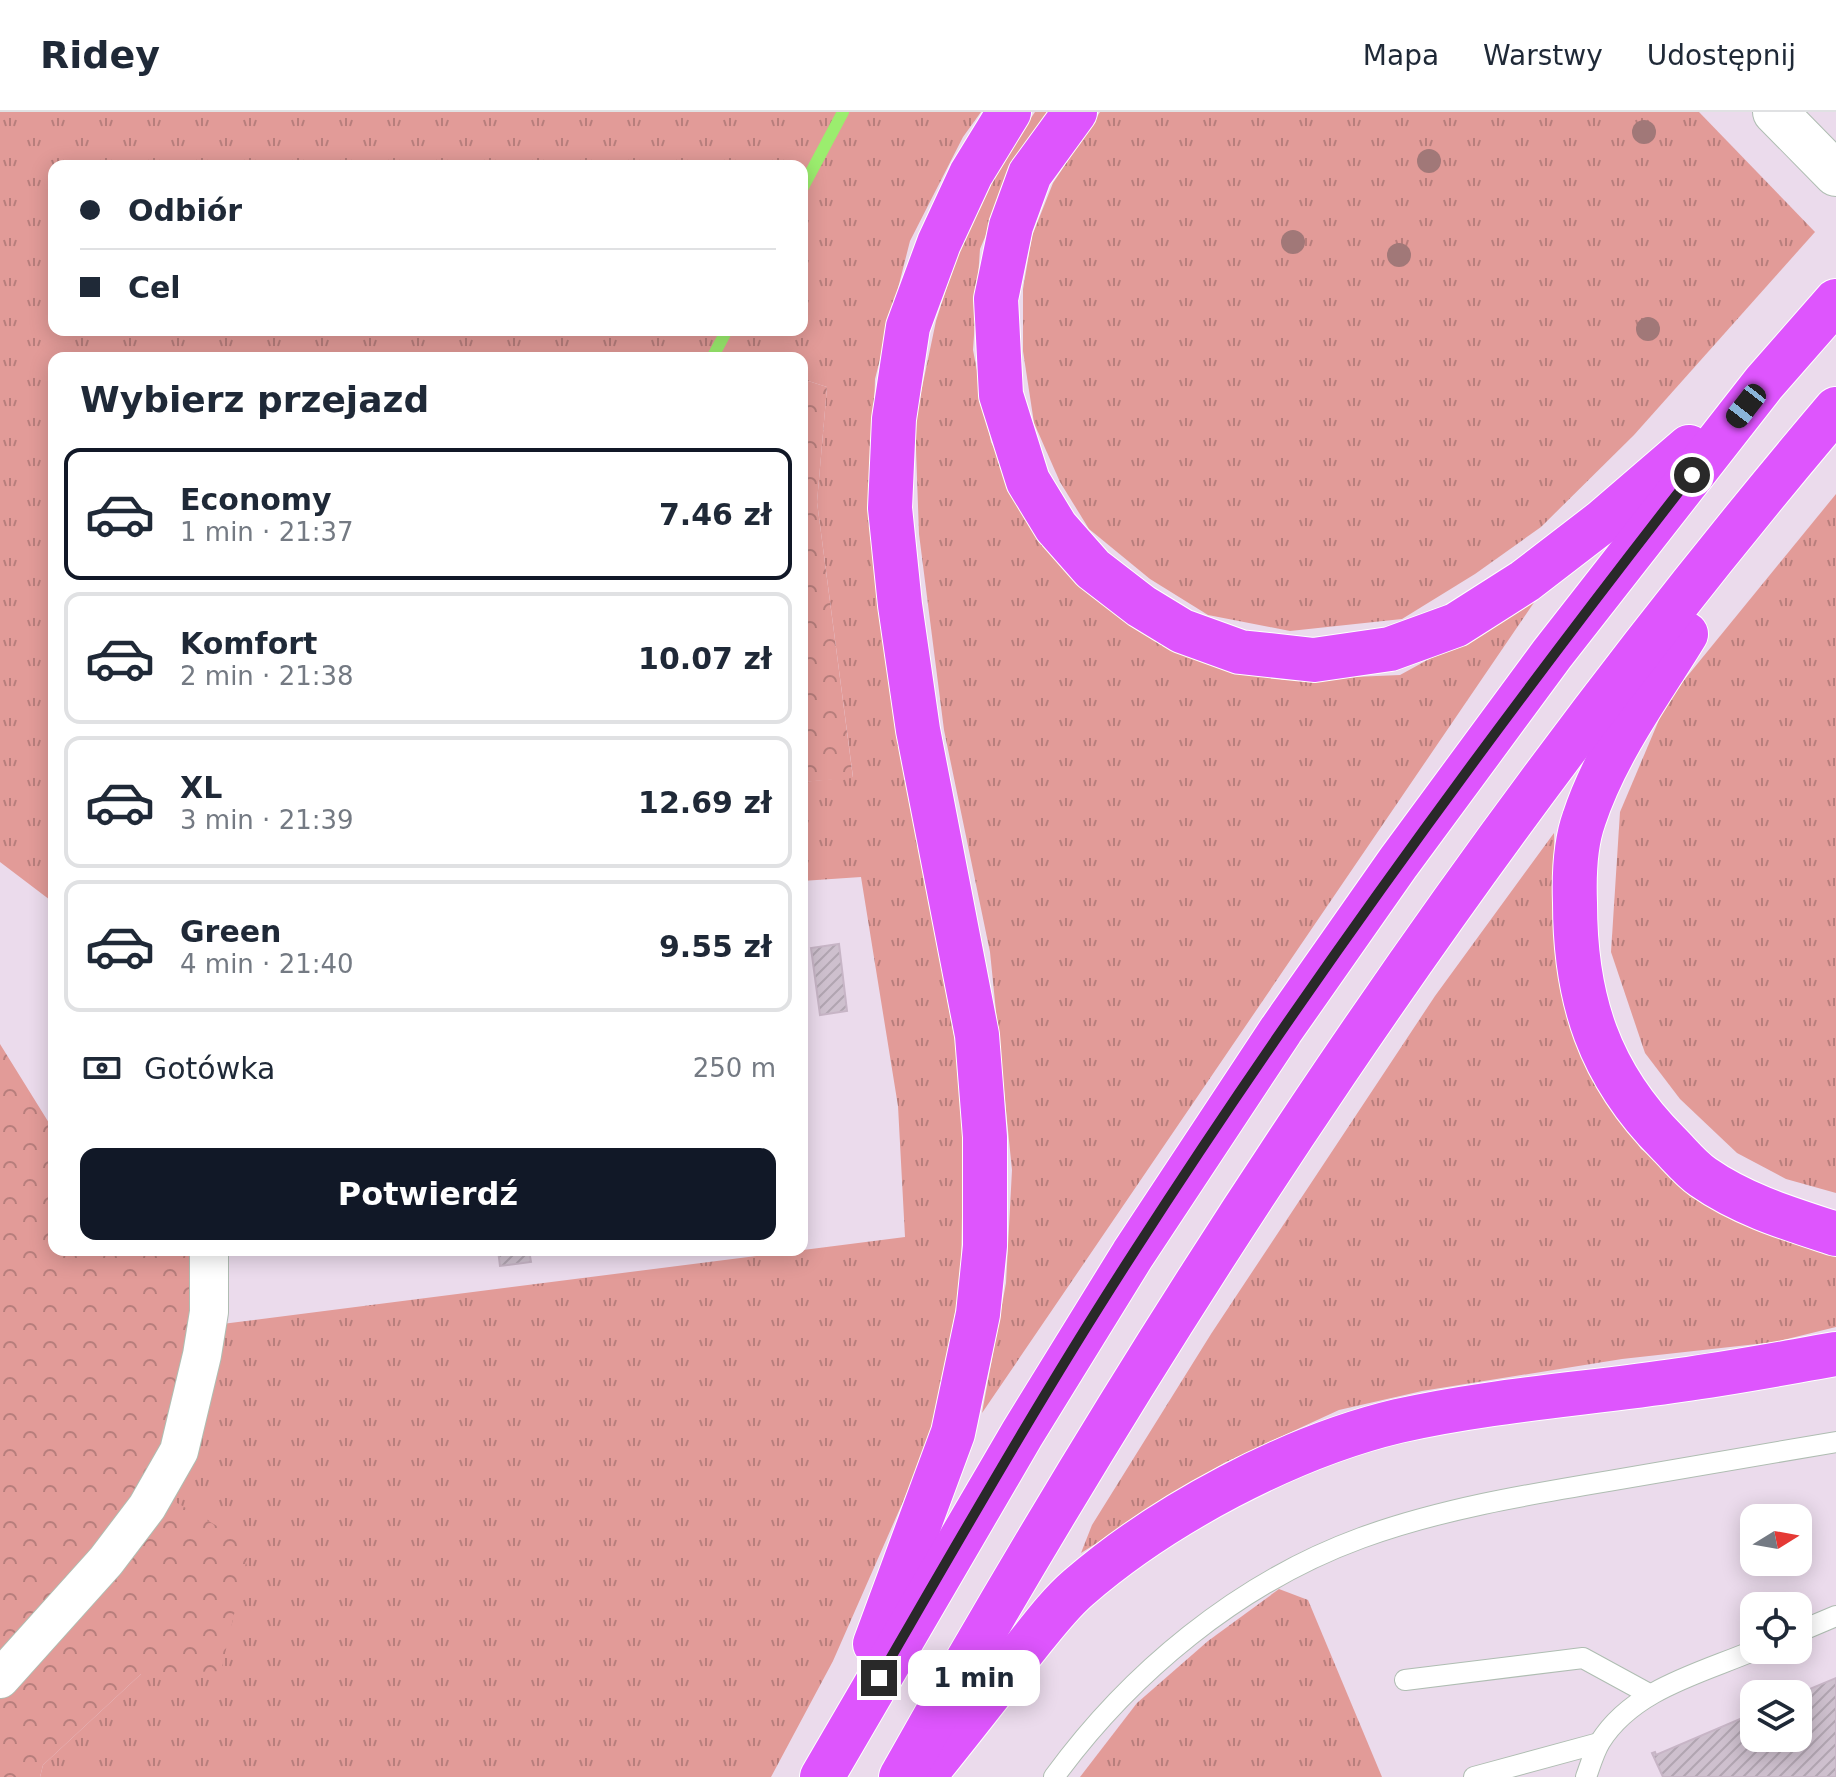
<!DOCTYPE html>
<html lang="pl">
<meta charset="utf-8">
<style>
:root{--surface:#fff;--page:#f6f6f7;--text:#1f2937;--muted:#747a83;--line:#e0e1e3;--accent:#111827}
body{margin:0;font-family:"DejaVu Sans",sans-serif;background:var(--page);color:var(--text);height:100vh;display:flex;flex-direction:column;font-size:30px;white-space:nowrap}
*{box-sizing:border-box;margin:0}
p{font-size:26px;color:var(--muted)}
.icon{flex:none;width:44px;height:44px;fill:none;stroke:currentColor;stroke-width:2;stroke-linecap:round;stroke-linejoin:round}
.map{position:relative;flex:1;overflow:hidden}
.panel{position:absolute;left:48px;top:240px;width:760px;height:904px;display:flex;flex-direction:column;background:var(--surface);border-radius:16px;box-shadow:0 4px 20px #0003}
.panel>*{flex:none}
.hud{position:absolute;left:48px;top:48px;width:760px;height:176px;border-radius:16px;box-shadow:0 4px 20px #0003;display:grid;align-content:center;height:176px;padding:0 32px;background:var(--surface)}
.needle{width:52px;rotate:79deg}
.controls{position:absolute;left:1740px;top:1392px;display:grid;gap:16px}
.controls a{display:grid;place-items:center;width:72px;height:72px;border-radius:16px;background:var(--surface);box-shadow:0 4px 20px #0003;font-size:40px}
.end{position:absolute;width:36px;height:36px;margin:-18px;border:10px solid #292929;background:#fff;box-shadow:0 0 0 4px #fff}
.from{border-radius:50%}
.bubble{position:absolute;height:56px;border-radius:16px;background:var(--surface);box-shadow:0 4px 20px #0003;font-size:26px;font-weight:800;line-height:56px;text-align:center}
.car{position:absolute;width:24px;height:48px;margin:-24px -12px;border-radius:10px;box-shadow:0 0 6px 2px #0007;background:linear-gradient(#222 24%,#8ab4d8 0 40%,#222 0 76%,#8ab4d8 0 86%,#222 0)}
.hud b{display:flex;align-items:center;gap:28px;height:76px;font-size:30px}
.hud b+b{border-top:2px solid var(--line)}
.hud i{width:20px;height:20px;background:var(--text)}
ul{padding:0;list-style:none}
li{display:flex;align-items:center;gap:24px;height:132px;margin:0 16px 12px;padding:0 16px;border:4px solid var(--line);border-radius:16px}
li div{flex:1}
li b{display:block;font-size:30px}
li em{font-style:normal;font-weight:800}
li.active{border-color:var(--accent)}
li>.icon{width:72px;height:72px;stroke-width:1.5}
h2{padding:0 32px;font-size:36px;line-height:96px}
.pay{display:flex;align-items:center;gap:20px;height:88px;padding:0 32px;font-size:30px}
.pay p{margin-inline-start:auto}
.action{display:flex;gap:16px;margin-top:auto;padding:16px 32px}
.action a{flex:1;height:92px;border-radius:16px;background:var(--accent);color:#fff;font-size:32px;font-weight:800;line-height:92px;text-align:center}
header{display:flex;align-items:center;gap:48px;box-sizing:border-box;height:112px;padding:0 40px;background:var(--surface);border-bottom:2px solid var(--line)}
header strong{font-size:38px}
nav{display:flex;gap:44px;margin-inline-start:auto;font-size:28px}
.map>svg:first-child{display:block}
</style>
<header>
<strong>Ridey</strong>
<nav><a>Mapa</a><a>Warstwy</a><a>Udostępnij</a></nav>
</header>
<div class="map">
<svg width="1836" height="1665" viewBox="0 0 1836 1665">
<defs>
<pattern id="grass-tufts" width="24" height="20" patternUnits="userSpaceOnUse" patternTransform="scale(2)"><rect width="24" height="20" fill="#e29b98"/><path d="M3 7l-1-3M5 7V3M7 7l1-3M15 17l-1-3M17 17v-4M19 17l1-3" fill="none" stroke="#b77e7c"/></pattern>
<pattern id="forest-crowns" width="20" height="18" patternUnits="userSpaceOnUse" patternTransform="scale(2)"><rect width="20" height="18" fill="#e29b98"/><path d="M2 6a3 3 0 1 1 6 0M12 15a3 3 0 1 1 6 0" fill="none" stroke="#b77e7c"/></pattern>
<pattern id="building-hatch" width="6" height="6" patternUnits="userSpaceOnUse" patternTransform="scale(2)"><rect width="6" height="6" fill="#cec0ce"/><path d="M-1 1l2-2M0 6l6-6M5 7l2-2" fill="none" stroke="#b1a5b1"/></pattern>
</defs>
<rect width="100%" height="100%" fill="#ebdbec"/>
<g fill="url(#grass-tufts)" fill-rule="evenodd">
<path d="M 0,0 L 981,0 L 963,25 L 910,129 L 875,267 L 870,423 L 906,662 L 964,978 L 961,1167 L 934,1319 L 833,1549 L 771,1665 L 40,1665 L 43,1653 L 141,1562 L 172,1389 L 206,1214 L 905,1125 L 898,994 L 861,765 L 802,769 L 802,670 L 853,665 L 817,390 L 827,275 L 802,267 L 802,246 L 54,246 L 54,791 L 0,750 ZM 54,54 L 802,54 L 802,218 L 54,218 Z"/>
<path d="M 1035,0 L 1048,0 L 1016,52 L 980,137 L 973,238 L 991,330 L 1032,412 L 1179,540 L 1284,568 L 1400,563 L 1535,489 L 982,1301 L 1006,1171 L 1012,1058 L 990,840 L 944,618 L 919,422 L 915,309 L 936,209 L 962,128 L 1004,46 Z"/>
<path d="M 1100,0 L 1699,0 L 1815,120 L 1634,323 L 1541,415 L 1475,462 L 1402,507 L 1290,519 L 1208,503 L 1150,467 L 1089,417 L 1060,370 L 1034,311 L 1023,239 L 1023,177 L 1032,124 L 1053,71 Z"/>
<path d="M 1836,382 L 1836,1081 L 1786,1067 L 1737,1041 L 1680,987 L 1645,941 L 1611,840 L 1620,700 L 1667,589 Z"/>
<path d="M 1554,721 L 1557,834 L 1582,942 L 1641,1037 L 1715,1089 L 1836,1141 L 1836,1215 L 1775,1230 L 1622,1247 L 1422,1279 L 1339,1298 L 1224,1351 L 1081,1441 L 1092,1413 L 1211,1222 L 1435,884 Z"/>
<path d="M 1279,1477 L 1308,1488 L 1382,1665 L 1080,1665 L 1137,1591 L 1208,1529 Z"/>
</g>
<g fill="url(#forest-crowns)">
<path d="M 802,267 L 827,275 L 817,390 L 853,666 L 802,670 Z"/>
<path d="M 0,932 L 54,1019 L 54,1138 L 215,1138 L 172,1388 L 250,1433 L 221,1559 L 141,1562 L 43,1653 L 40,1665 L 0,1665 Z"/>
</g>
<g fill="none" stroke-linecap="round" stroke-linejoin="round">
<g stroke="#9bed6e" stroke-width="12">
<path d="M 802,77 L 843,0"/>
<path d="M 712,246 L 727,218"/>
</g>
</g>
<g fill="url(#building-hatch)" stroke="#c7b5c6" stroke-width="2">
<path d="M 839,832 L 847,899 L 820,903 L 811,836 Z"/>
<path d="M 498,1138 L 529,1138 L 531,1150 L 500,1154 Z"/>
<path d="M 1836,1566 L 1836,1665 L 1663,1665 L 1652,1641 L 1655,1640 L 1656,1643 L 1754,1601 L 1754,1626 L 1798,1626 L 1798,1582 Z"/>
</g>
<g fill="none" stroke-linecap="round" stroke-linejoin="round">
<defs>
<g id="lane">
<path d="M 1798,1520 L 1836,1504"/>
<path d="M 1405,1568 L 1583,1546 L 1649,1582"/>
<path d="M 1054,1665 C 1130,1561 1238,1471 1361,1426 C 1441,1397 1525,1383 1609,1369 C 1684,1356 1760,1343 1836,1330"/>
<path d="M 1474,1665 L 1599,1631"/>
<path d="M 1586,1665 C 1590,1654 1594,1640 1600,1630 C 1633,1577 1701,1561 1755,1538"/>
</g>
<path id="street" d="M 0,1567 L 106,1449 L 147,1395 L 179,1339 L 202,1243 L 209,1200 L 209,1138"/>
<path id="secondary" d="M 1775,0 L 1836,62"/>
<g id="highway">
<path d="M 1075,0 L 1030,62 L 1011,114 L 996,187 L 1001,283 L 1028,369 L 1056,415 L 1093,457 L 1141,494 L 1182,519 L 1240,540 L 1314,548 L 1390,537 L 1456,513 L 1525,469 L 1603,409 L 1689,335"/>
<path d="M 1686,522 C 1650,581 1606,640 1584,707 C 1575,732 1574,764 1575,791 C 1575,887 1599,962 1668,1031 C 1679,1042 1690,1056 1703,1065 C 1743,1093 1790,1107 1836,1122"/>
<path d="M 875,1532 L 953,1321 L 978,1202 L 985,1134 L 985,1025 L 977,923 L 918,618 L 900,493 L 890,396 L 894,307 L 908,215 L 939,131 L 971,62 L 1009,0"/>
<path d="M 932,1654 C 961,1618 990,1581 1018,1545 C 1037,1522 1056,1495 1078,1476 C 1162,1403 1289,1335 1398,1309 C 1491,1288 1586,1282 1680,1268 C 1732,1261 1784,1251 1836,1242"/>
<path d="M 822,1665 L 1022,1322 L 1133,1142 L 1281,918 L 1398,751 L 1552,542 L 1764,271 L 1836,189"/>
<path d="M 901,1665 C 1172,1184 1478,719 1836,297"/>
</g>
</defs>
<use href="#lane" stroke="#afbdb2" stroke-width="22"/>
<use href="#street" stroke="#afbdb2" stroke-width="40"/>
<use href="#secondary" stroke="#afbdb2" stroke-width="46"/>
<use href="#highway" stroke="#fff" stroke-width="46"/>
<use href="#lane" stroke="#fff" stroke-width="20"/>
<use href="#street" stroke="#fff" stroke-width="38"/>
<use href="#secondary" stroke="#fff" stroke-width="44"/>
<use href="#highway" stroke="#de55fd" stroke-width="44"/>
</g>
<g fill="#a17878">
<circle cx="1644" cy="20" r="12"/>
<circle cx="1429" cy="49" r="12"/>
<circle cx="1293" cy="130" r="12"/>
<circle cx="1399" cy="143" r="12"/>
<circle cx="1648" cy="217" r="12"/>
</g>
<g fill="none" stroke-linecap="round" stroke-linejoin="round">
<path stroke="#292929" stroke-width="10" d="M 879,1566 C 962,1423 1044,1279 1134,1140 C 1307,871 1495,615 1692,363"/>
</g>
</svg>
<div class="controls">
<a><svg class="needle" viewBox="-14 -14 28 28"><path d="M0-13l5 13h-10z" fill="#e53935"/><path d="M0 13l5-13h-10z" fill="#747a83"/></svg></a>
<a><svg class="icon" aria-label="locate" viewBox="0 0 24 24"><circle cx="12" cy="12" r="6"/><path d="M12 2v4M12 18v4M2 12h4M18 12h4"/></svg></a>
<a><svg class="icon" aria-label="layers" viewBox="0 0 24 24"><path d="M12 4l9 5-9 5-9-5zM3 14l9 5 9-5"/></svg></a>
</div>
<i class="end from" style="left:1692px;top:363px"></i>
<i class="end" style="left:879px;top:1566px"></i>
<div class="bubble" style="left:908px;top:1538px;width:132px">1 min</div>
<i class="car" style="left:1746px;top:294px;rotate:218deg"></i>
<div class="hud">
<b><i class="from"></i>Odbiór</b>
<b><i></i>Cel</b>
</div>
<section class="panel">
<h2>Wybierz przejazd</h2>
<ul>
<li class="active"><svg class="icon" aria-label="car" viewBox="0 0 24 24"><path d="M5 17H2v-5l4-1 3-4h7l3 4 3 1v5h-3M9 17h6M6 11h13"/><circle cx="7" cy="17" r="2"/><circle cx="17" cy="17" r="2"/></svg><div><b>Economy</b><p>1 min · 21:37</p></div><em>7.46 zł</em></li>
<li><svg class="icon" aria-label="car" viewBox="0 0 24 24"><path d="M5 17H2v-5l4-1 3-4h7l3 4 3 1v5h-3M9 17h6M6 11h13"/><circle cx="7" cy="17" r="2"/><circle cx="17" cy="17" r="2"/></svg><div><b>Komfort</b><p>2 min · 21:38</p></div><em>10.07 zł</em></li>
<li><svg class="icon" aria-label="car" viewBox="0 0 24 24"><path d="M5 17H2v-5l4-1 3-4h7l3 4 3 1v5h-3M9 17h6M6 11h13"/><circle cx="7" cy="17" r="2"/><circle cx="17" cy="17" r="2"/></svg><div><b>XL</b><p>3 min · 21:39</p></div><em>12.69 zł</em></li>
<li><svg class="icon" aria-label="car" viewBox="0 0 24 24"><path d="M5 17H2v-5l4-1 3-4h7l3 4 3 1v5h-3M9 17h6M6 11h13"/><circle cx="7" cy="17" r="2"/><circle cx="17" cy="17" r="2"/></svg><div><b>Green</b><p>4 min · 21:40</p></div><em>9.55 zł</em></li>
</ul>
<div class="pay"><svg class="icon" aria-label="cash" viewBox="0 0 24 24"><path d="M3 7h18v10H3z"/><circle cx="12" cy="12" r="2"/></svg>Gotówka<p>250 m</p></div>
<div class="action"><a>Potwierdź</a></div>
</section>
</div>
